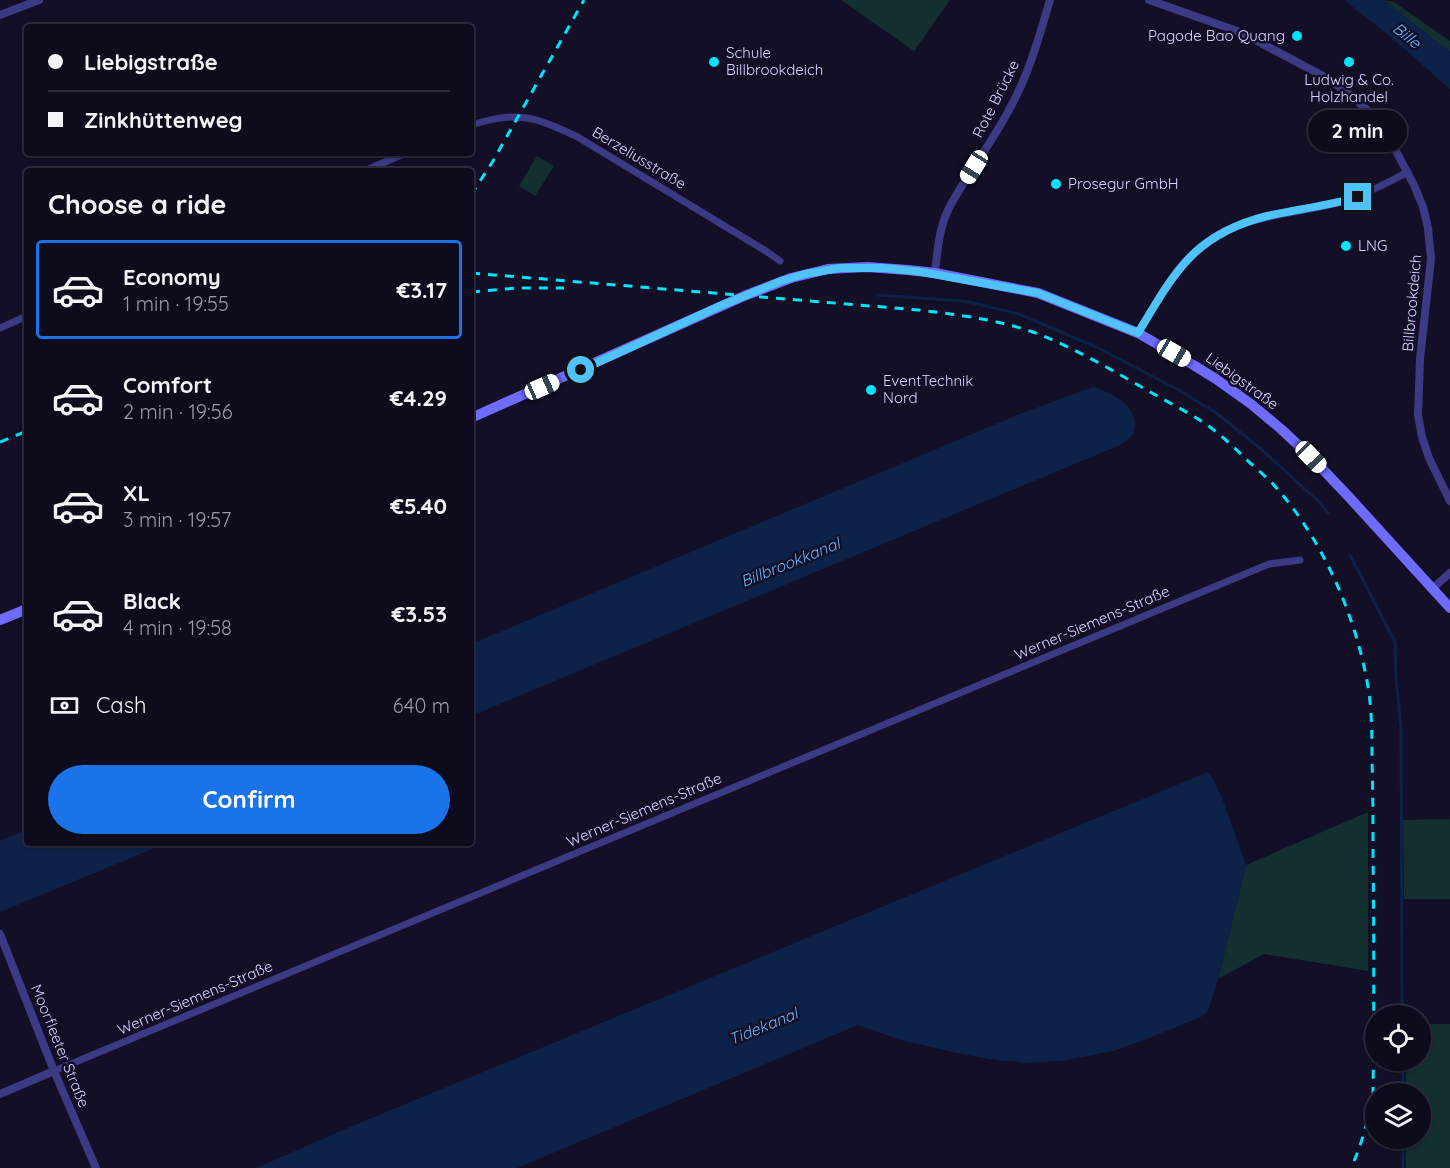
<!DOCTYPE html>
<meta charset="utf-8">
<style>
:root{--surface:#0e0b1c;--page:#171425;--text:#f1f3f6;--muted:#9b9ba3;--line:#2e2b3b;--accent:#1a73e8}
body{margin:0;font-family:Quicksand,sans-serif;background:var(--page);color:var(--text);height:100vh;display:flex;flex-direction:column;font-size:22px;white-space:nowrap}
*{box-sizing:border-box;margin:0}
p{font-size:20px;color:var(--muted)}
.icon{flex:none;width:33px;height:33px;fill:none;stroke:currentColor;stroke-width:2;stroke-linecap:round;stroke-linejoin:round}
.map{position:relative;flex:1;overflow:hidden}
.details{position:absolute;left:24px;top:168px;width:450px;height:678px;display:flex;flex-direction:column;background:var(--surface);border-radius:6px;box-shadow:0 2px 4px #0004,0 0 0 2px var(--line)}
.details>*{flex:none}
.hud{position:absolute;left:24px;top:24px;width:450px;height:132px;border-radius:6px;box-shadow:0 2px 4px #0004,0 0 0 2px var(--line);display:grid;align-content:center;height:132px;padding:0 24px;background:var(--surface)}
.fabs{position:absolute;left:1365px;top:1005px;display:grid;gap:12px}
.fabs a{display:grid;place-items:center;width:66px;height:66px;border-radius:50%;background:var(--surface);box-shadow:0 2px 4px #0004,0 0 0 2px var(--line);font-size:30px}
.end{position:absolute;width:27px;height:27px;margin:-14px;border:8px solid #4fc3f7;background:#111;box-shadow:0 0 0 3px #111}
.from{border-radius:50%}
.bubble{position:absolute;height:42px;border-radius:21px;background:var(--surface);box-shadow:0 2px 4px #0004,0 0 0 2px var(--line);font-size:20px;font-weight:700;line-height:42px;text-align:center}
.car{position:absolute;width:18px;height:36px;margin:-18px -9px;border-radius:8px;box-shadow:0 0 4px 2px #0007;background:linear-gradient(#fff 24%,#345 0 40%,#fff 0 76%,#345 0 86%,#fff 0)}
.hud b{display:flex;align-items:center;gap:21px;height:57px;font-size:22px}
.hud b+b{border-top:2px solid var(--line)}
.hud i{width:15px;height:15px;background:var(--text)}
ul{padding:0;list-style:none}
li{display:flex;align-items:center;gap:18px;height:99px;margin:0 12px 9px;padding:0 12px;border:3px solid transparent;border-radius:6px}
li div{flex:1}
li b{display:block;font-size:22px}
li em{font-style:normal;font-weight:700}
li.on{border-color:var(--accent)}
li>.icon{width:54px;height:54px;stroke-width:1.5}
h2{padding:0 24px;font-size:27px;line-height:72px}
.pay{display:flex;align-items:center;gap:15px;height:66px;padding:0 24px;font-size:22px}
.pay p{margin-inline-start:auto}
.action{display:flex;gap:12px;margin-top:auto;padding:12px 24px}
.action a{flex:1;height:69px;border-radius:36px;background:var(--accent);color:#fff;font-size:24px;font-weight:700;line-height:69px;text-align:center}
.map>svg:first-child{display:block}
</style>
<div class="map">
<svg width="1450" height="1168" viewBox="0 0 1450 1168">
<rect width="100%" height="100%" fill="#130f26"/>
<g fill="#12302f">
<path d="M 841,0 L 950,0 L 914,51 Z"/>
<path d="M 1383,0 L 1394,2 L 1450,41 L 1450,52 Z"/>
<path d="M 537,156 L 554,166 L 535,196 L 519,186 Z"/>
<path d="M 1368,812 L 1368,971 L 1264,954 L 1218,979 L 1246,865 Z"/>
<path d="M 1450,819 L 1450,899 L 1404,899 L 1403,820 Z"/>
<path d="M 1421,1024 L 1450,1024 L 1450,1168 L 1406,1168 L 1406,1139 L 1420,1138 L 1420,1094 L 1406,1093 L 1406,1061 L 1420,1060 Z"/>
</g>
<g fill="#0c2248">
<path d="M 1344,0 L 1383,0 L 1450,52 L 1450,89 L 1386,33 Z"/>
<path d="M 1093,387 C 1110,392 1132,402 1135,422 C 1135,426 1134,433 1132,436 C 1129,439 1124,442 1120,445 L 471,716 L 471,644 L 1020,414 Z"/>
<path d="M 1208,772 L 1213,779 L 1224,803 L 1246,865 L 1218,979 L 1208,1011 L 1203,1016 L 1147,1039 L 1113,1051 L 1062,1061 L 1024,1063 L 989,1059 L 952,1052 L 901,1040 L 858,1025 L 517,1168 L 256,1168 L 350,1127 Z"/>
<path d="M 27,829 L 27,843 L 167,843 L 0,912 L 0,841 Z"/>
</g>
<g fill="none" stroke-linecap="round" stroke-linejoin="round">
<g stroke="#0c2248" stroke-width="3">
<path d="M 877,295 L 964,301 L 1019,314 L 1096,347 L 1177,389 L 1215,412 L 1261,449 L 1317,500 L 1328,513"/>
<path d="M 1350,555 L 1395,642 L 1396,678 L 1401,728 L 1402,1016"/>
<path d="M 1403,1060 L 1403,1094"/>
<path d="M 1403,1138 L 1403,1168"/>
</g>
<g stroke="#3d3a85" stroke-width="7">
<path d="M 471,125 C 491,119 512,114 532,119 C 547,122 562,130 576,136 L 766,251 L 780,261"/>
<path d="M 364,171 L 406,153"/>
<path d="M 0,328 L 27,316"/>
<path d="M 1138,333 C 1155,306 1169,277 1192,254 C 1234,213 1289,217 1341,202 C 1365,195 1386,183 1408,172"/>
<path d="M 54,1071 L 1269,564 L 1300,560"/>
</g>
<g stroke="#3d3a85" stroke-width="8">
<path d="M 1149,0 L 1240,32 L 1325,77 L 1351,95 L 1368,111 L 1383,131 L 1396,151 L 1414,185 L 1423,207 L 1428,228 L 1431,259 L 1420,359 L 1418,415 L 1422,437 L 1429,458 L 1450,501"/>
<path d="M 0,15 L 39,0"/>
<path d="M 935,273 C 937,253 939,229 948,210 C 966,175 992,143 1010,108 C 1029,74 1039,37 1050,0"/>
<path d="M 1433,588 L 1450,573"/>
<path d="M 0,934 L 54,1071 L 96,1168"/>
<path d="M 0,1094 L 54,1071"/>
</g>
<g stroke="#6f6bff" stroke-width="10">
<path d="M 471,418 L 744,296 L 791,278 L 828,269 L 867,267 L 908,270 L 935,273 L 1038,293 L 1138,333 L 1195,366 L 1216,379 L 1251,404 L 1281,429 L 1311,457 L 1349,497 L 1450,608"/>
<path d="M 0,620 L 27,609"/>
</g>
<g stroke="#00e5ff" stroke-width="3" stroke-dasharray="9 8" stroke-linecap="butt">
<path d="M 471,195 L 493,161 L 584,0"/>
<path d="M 471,273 L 919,310 C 960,315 1002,320 1041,335 C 1078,350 1117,373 1152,393 C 1170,403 1189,413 1206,424 C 1221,435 1236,449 1249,462 C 1257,469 1265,476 1272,483 C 1323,538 1358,620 1369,693 C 1372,716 1372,738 1372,761 C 1373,792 1373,824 1373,855 C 1374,935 1374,1015 1373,1095 C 1368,1120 1362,1144 1351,1168"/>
<path d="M 471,292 L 518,288 L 564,288"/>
<path d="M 0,442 L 27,431"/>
</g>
</g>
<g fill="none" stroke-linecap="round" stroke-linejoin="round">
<path stroke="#4fc3f7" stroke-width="8" d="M 581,370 L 720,306 L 781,281 L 805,274 L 840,268 L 884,268 L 922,272 L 1038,293 L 1138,333 C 1174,273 1194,234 1267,216 C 1297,209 1328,206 1358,197"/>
</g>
<g fill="#00e5ff" stroke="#130f26" stroke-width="2">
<circle cx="1297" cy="36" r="6"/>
<circle cx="714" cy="62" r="6"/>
<circle cx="1349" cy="62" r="6"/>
<circle cx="1056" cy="184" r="6"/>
<circle cx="1346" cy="246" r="6"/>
<circle cx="871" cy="390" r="6"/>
</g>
<g text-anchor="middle" stroke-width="5" stroke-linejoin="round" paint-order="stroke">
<g font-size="15" fill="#d9d4ff" stroke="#130f26" text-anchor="start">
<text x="1285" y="41" text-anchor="end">Pagode Bao Quang</text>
<text x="726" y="58">Schule<tspan x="726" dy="17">Billbrookdeich</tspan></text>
<text x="1349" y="85" text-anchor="middle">Ludwig &amp; Co.<tspan x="1349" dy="17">Holzhandel</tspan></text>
<text x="1068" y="189">Prosegur GmbH</text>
<text x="1358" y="251">LNG</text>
<text x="883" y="386">EventTechnik<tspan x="883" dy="17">Nord</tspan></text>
</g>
<g font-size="15" fill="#d9d4ff" stroke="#130f26">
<text transform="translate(996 99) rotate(-63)" y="5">Rote Brücke</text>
<text transform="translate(639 158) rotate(31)" y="5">Berzeliusstraße</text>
<text transform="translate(1412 303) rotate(-85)" y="5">Billbrookdeich</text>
<text transform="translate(1242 381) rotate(36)" y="5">Liebigstraße</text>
<text transform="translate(1092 623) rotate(-23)" y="5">Werner-Siemens-Straße</text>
<text transform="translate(644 810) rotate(-23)" y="5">Werner-Siemens-Straße</text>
<text transform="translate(195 998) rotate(-23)" y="5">Werner-Siemens-Straße</text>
<text transform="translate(60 1046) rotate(68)" y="5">Moorfleeter Straße</text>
</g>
<g font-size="16" font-style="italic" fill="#62b6ff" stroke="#130f26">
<text transform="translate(1407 35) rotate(39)" y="6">Bille</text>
<text transform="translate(790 562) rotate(-22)" y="6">Billbrookkanal</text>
<text transform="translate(763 1026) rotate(-22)" y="6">Tidekanal</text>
</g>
</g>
</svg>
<div class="fabs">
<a><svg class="icon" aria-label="locate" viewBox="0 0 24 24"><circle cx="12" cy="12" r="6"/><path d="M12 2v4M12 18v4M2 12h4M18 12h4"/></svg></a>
<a><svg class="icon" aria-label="layers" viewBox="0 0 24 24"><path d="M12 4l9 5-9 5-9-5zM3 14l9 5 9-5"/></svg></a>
</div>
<i class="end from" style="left:581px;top:370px"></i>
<i class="end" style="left:1358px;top:197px"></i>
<div class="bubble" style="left:1308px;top:110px;width:99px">2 min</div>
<i class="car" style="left:974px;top:167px;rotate:212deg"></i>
<i class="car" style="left:1174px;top:353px;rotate:120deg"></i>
<i class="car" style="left:542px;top:387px;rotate:66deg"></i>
<i class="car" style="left:1311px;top:457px;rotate:136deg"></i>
<div class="hud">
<b><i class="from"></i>Liebigstraße</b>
<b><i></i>Zinkhüttenweg</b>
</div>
<section class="details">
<h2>Choose a ride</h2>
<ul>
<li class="on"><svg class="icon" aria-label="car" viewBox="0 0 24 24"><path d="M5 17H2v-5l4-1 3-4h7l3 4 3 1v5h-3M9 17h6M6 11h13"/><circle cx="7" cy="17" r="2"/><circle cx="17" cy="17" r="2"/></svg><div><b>Economy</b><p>1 min · 19:55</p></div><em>€3.17</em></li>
<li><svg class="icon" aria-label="car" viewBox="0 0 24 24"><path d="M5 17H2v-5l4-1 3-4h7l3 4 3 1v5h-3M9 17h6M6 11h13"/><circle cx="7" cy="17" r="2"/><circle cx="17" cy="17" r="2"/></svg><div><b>Comfort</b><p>2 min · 19:56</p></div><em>€4.29</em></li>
<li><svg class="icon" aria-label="car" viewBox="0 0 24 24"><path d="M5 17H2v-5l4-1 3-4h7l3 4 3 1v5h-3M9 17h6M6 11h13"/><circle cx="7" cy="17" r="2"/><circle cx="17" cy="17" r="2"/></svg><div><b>XL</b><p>3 min · 19:57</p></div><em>€5.40</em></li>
<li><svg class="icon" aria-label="car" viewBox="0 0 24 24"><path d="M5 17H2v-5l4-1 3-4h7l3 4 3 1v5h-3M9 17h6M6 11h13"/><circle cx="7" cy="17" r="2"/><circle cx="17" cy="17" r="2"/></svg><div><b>Black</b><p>4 min · 19:58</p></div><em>€3.53</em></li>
</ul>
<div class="pay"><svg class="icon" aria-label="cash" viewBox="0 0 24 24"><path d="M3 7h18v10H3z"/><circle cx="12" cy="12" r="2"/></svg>Cash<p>640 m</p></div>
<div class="action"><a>Confirm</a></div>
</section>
</div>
